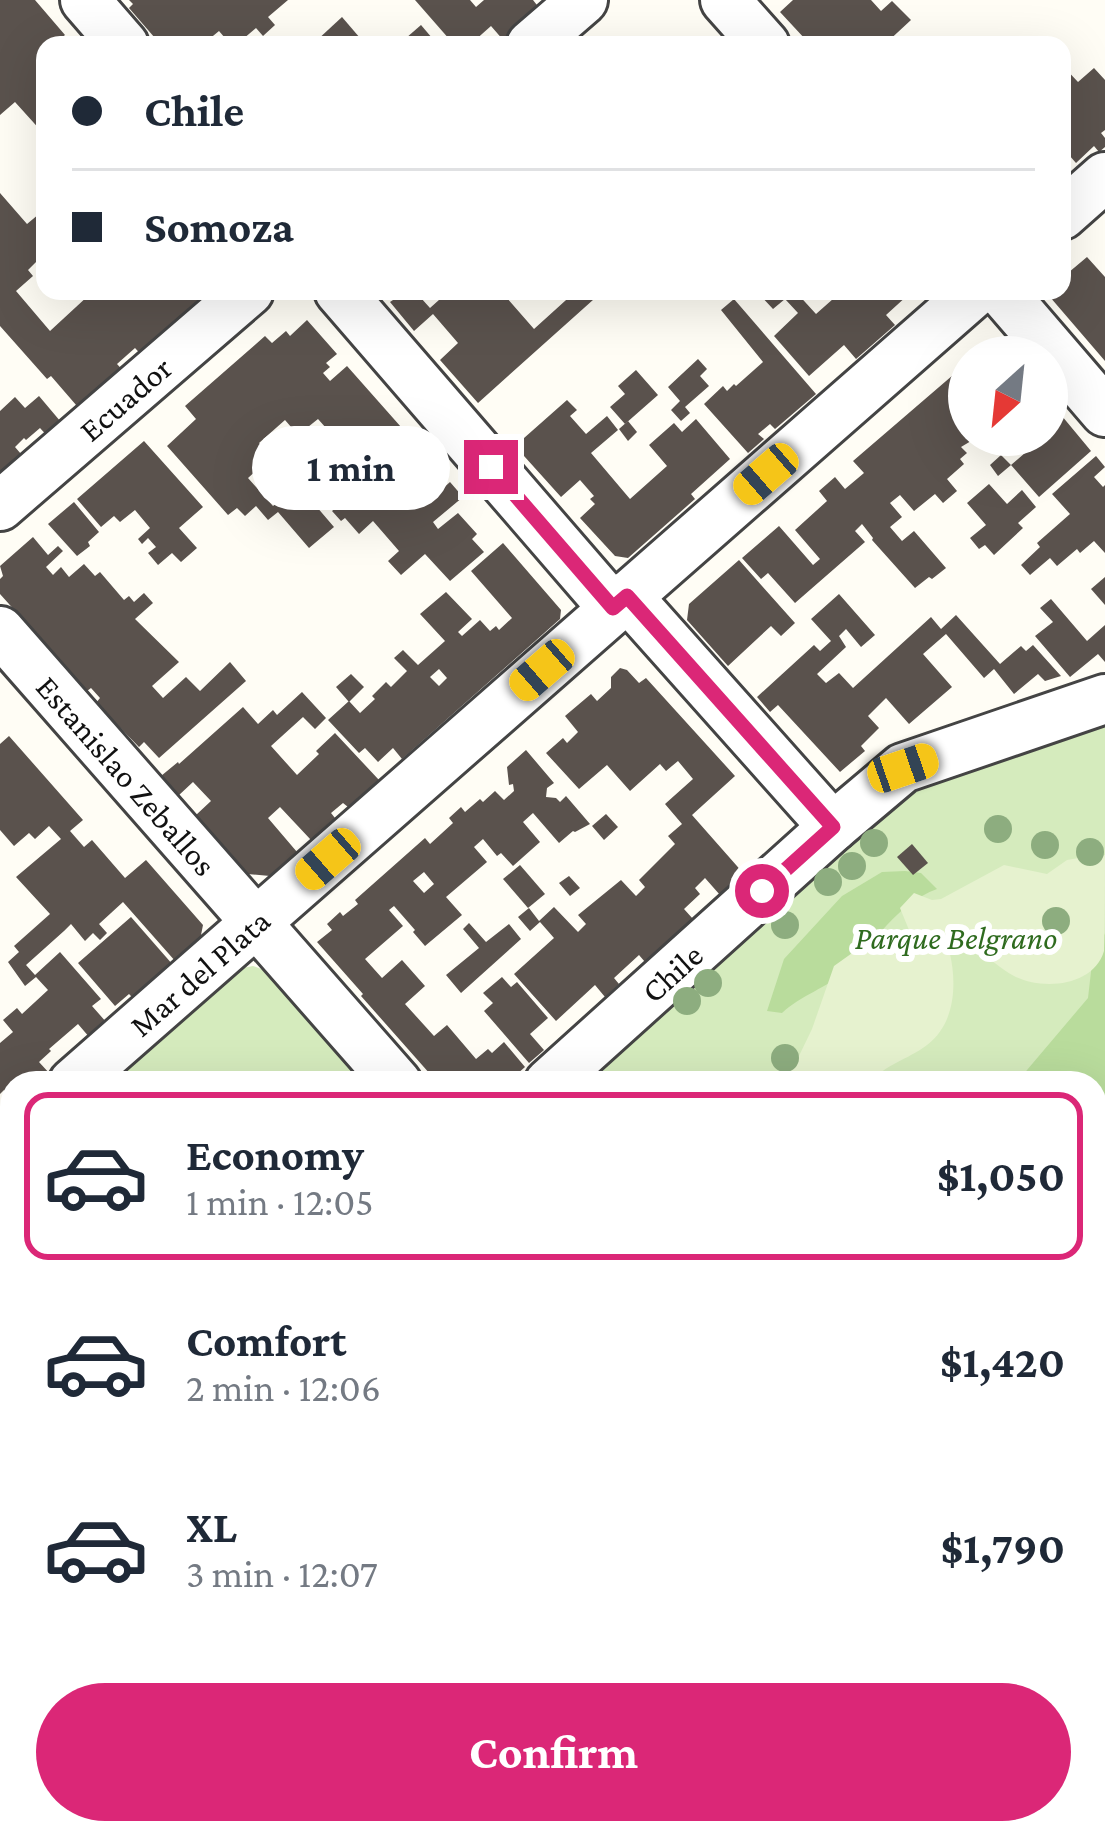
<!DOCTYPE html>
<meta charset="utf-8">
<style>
:root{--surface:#fff;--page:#f6f6f7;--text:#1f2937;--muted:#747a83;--line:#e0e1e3;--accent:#db2777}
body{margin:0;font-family:"Crimson Pro",serif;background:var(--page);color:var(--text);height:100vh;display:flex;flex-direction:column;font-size:45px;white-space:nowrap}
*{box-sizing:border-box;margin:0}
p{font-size:39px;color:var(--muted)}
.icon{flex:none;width:66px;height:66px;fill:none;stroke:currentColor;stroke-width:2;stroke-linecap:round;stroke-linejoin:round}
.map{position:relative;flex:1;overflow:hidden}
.panel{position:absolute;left:0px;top:1071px;width:1107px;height:774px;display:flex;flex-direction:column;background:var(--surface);border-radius:36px 36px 0 0;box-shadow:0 12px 48px #0002}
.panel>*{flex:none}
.top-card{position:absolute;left:36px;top:36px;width:1035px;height:264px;border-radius:24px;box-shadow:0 12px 48px #0002;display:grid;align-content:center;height:264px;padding:0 36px;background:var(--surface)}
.needle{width:78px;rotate:207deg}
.controls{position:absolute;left:948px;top:336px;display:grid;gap:24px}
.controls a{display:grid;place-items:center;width:120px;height:120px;border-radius:50%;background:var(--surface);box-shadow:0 12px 48px #0002;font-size:60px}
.end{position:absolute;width:54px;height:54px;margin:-27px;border:15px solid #db2777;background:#fff;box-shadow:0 0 0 6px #fff}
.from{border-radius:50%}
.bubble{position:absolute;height:84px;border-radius:42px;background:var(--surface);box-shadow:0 12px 48px #0002;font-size:39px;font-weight:700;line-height:84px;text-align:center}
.car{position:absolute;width:36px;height:72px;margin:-36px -18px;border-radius:15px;box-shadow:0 0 9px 3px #0007;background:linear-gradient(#f5c518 24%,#345 0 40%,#f5c518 0 76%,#345 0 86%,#f5c518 0)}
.top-card b{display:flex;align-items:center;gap:42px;height:114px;font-size:45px}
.top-card b+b{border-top:3px solid var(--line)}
.top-card i{width:30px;height:30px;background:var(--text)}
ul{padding:21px 0 0;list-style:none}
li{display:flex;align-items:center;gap:36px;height:168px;margin:0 24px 18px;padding:0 12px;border:6px solid transparent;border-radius:24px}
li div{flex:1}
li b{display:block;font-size:45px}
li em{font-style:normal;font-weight:700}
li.on{border-color:var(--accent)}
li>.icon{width:108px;height:108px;stroke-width:1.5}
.action{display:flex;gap:24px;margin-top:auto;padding:24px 36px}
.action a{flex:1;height:138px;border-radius:72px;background:var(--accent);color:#fff;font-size:48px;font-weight:700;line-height:138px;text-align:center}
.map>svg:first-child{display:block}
</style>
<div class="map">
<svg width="1105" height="1845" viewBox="0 0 1105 1845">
<rect width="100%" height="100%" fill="#fffdf5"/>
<g fill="#d5ebbd">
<path d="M 1105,719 L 1105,1654 L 1095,1662 L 1095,1083 L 579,1083 L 887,806 L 941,774 Z"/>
<path d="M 253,966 L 272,973 L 368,1083 L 105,1083 L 233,970 Z"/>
<path d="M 12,1164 L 12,1297 L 0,1284 L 0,1175 Z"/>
<path d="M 12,1584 L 12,1833 L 901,1833 L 887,1845 L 0,1845 L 0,1595 Z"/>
</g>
<g fill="#b9dc9c">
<path d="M 905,871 L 921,873 L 937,889 C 896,904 876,942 845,971 C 827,988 801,995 782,1013 L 767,1011 L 784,959 L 842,896 L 882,872 Z"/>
<path d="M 1105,933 L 1105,1156 L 1095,1163 L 1095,1083 L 1016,1083 L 1088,998 L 1092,963 Z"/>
</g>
<path fill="#e6f2cf" d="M 1096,855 L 1105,855 C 1105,878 1105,931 1104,951 C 1094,986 1043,991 1014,976 C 1001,969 988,957 975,948 L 950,954 C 957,985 955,1024 927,1045 C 907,1060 886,1064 869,1083 L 790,1083 L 784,1074 L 798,1058 L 812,1029 L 834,966 L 855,951 L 904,937 L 909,930 L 900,908 L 914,893 L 932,900 L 941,899 L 1004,865 L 1047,874 L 1067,860 Z"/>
<path fill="#b9e0f7" stroke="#3f96cf" stroke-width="3" d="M 92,1833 L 386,1833 L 391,1845 L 85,1845 Z"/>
<g fill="#5a524d" fill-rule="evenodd">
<path d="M 0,0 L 35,0 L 65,35 L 53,45 L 45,45 L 45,131 L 43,133 L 15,102 L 0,115 Z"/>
<path d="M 129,0 L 288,0 L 268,17 L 275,25 L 263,36 L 256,28 L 236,45 L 231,45 L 219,31 L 202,45 L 161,45 L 129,8 L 133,4 Z"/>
<path d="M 415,0 L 470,0 L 476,7 L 484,0 L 533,0 L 540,9 L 504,41 L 491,26 L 473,42 L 476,45 L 445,45 L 450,40 Z"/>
<path d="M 793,0 L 871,0 L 881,11 L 892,1 L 911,20 L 884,45 L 800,45 L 806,40 L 780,12 Z"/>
<path d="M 342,17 L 366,45 L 317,45 L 315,42 Z"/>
<path d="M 421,25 L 438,45 L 398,45 Z"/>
<path d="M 1062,65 L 1078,82 L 1094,68 L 1105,80 L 1105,130 L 1101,133 L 1105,138 L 1105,147 L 1099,152 L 1094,146 L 1076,163 L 1069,155 L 1062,161 Z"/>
<path d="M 0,193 L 27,224 L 45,209 L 45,261 L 41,265 L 37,261 L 28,270 L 33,276 L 16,291 L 50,331 L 89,295 L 86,291 L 225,291 L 145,359 L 135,348 L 117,364 L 127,375 L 83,413 L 51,376 L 47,379 L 0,326 Z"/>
<path d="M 1087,257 L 1105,277 L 1105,361 L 1050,297 L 1051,291 L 1062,291 L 1062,278 Z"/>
<path d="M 385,291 L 429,291 L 421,298 L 430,308 L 449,291 L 486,291 L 489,294 L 493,291 L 516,291 L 507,298 L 534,329 L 576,291 L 603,291 L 478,403 L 440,360 L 458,343 L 433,314 L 414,331 L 390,302 L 393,300 Z"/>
<path d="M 756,291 L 795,291 L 816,314 L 842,291 L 904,291 L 908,295 L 886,315 L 895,325 L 856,359 L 844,345 L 809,376 L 774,336 L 798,313 L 785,299 L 773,309 Z"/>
<path d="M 734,299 L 816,394 L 775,429 L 770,424 L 758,434 L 764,439 L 748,453 L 704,404 L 723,386 L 727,391 L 734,384 L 736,386 L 763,362 L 721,310 Z"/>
<path d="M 307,320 L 337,354 L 326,363 L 330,367 L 323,373 L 330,381 L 347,366 L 432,462 L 421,472 L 439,492 L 450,482 L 463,497 L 433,522 L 438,529 L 458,513 L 477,534 L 472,539 L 484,552 L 450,581 L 425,554 L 401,575 L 388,561 L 399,551 L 373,521 L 359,534 L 345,518 L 341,521 L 332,511 L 353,493 L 363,503 L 384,485 L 370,469 L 359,479 L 352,470 L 337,482 L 322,465 L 343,447 L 318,419 L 298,435 L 285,420 L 259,443 L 271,457 L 248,478 L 273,506 L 298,485 L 334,527 L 309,548 L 278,512 L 268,520 L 256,506 L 245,516 L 237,508 L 228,515 L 167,446 L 196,419 L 185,406 L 265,336 L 272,343 L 286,331 L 290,336 Z"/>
<path d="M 984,348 L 1004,349 L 1011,357 L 974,357 Z"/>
<path d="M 698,359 L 707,369 L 700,376 L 709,386 L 685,407 L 690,413 L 681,421 L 671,410 L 680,401 L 668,387 Z"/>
<path d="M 960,369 L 969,378 L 969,435 L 976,438 L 961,447 L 967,453 L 960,459 L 964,464 L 947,479 L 957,491 L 943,503 L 935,494 L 914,511 L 900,495 L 890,503 L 902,517 L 890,527 L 902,541 L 914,531 L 946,568 L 932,579 L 929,577 L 915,588 L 872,540 L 873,538 L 862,524 L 855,531 L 865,542 L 795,603 L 768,573 L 761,579 L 742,558 L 779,526 L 813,565 L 820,559 L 795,530 L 827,501 L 819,491 L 835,477 L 845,489 L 864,473 L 853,461 Z"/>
<path d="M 636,370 L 658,395 L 625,424 L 610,407 L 625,394 L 618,386 Z"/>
<path d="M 39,396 L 66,428 L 51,440 L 40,428 L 26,440 L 24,438 L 15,447 L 27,461 L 0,484 L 0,411 L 15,397 L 25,408 Z"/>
<path d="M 567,400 L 577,410 L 570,416 L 586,434 L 607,416 L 618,430 L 591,453 L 630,499 L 667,466 L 649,445 L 674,423 L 682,432 L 696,419 L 730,459 L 691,494 L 695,499 L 628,558 L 615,556 L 580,518 L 595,504 L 590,499 L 594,496 L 580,480 L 561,497 L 515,446 Z"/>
<path d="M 1052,404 L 1091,451 L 1039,497 L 1011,465 L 998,476 L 990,465 L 1001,455 L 1011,465 L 1033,446 L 1024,435 L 1047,435 L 1047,409 Z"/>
<path d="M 628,421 L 637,432 L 628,441 L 619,429 Z"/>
<path d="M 144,441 L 203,507 L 179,528 L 197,548 L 181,562 L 172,553 L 158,565 L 148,553 L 156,547 L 148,538 L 142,544 L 138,539 L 150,528 L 135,510 L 120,522 L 114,516 L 101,527 L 77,499 Z"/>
<path d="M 1096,456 L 1105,467 L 1094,477 L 1103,487 L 1105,485 L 1105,553 L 1094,541 L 1080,553 L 1077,549 L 1057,566 L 1050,558 L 1030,575 L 1021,565 L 1040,547 L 1037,543 L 1070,514 L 1052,494 Z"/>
<path d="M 989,484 L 1007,504 L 1022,490 L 1036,507 L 1018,523 L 1023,528 L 994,555 L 985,545 L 979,549 L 970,538 L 986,525 L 967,503 Z"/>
<path d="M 74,502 L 99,532 L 88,542 L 90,546 L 77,556 L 48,524 Z"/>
<path d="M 33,537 L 48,555 L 58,546 L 63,551 L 46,567 L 53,575 L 61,567 L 69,577 L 84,564 L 95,576 L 100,572 L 124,600 L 129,596 L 134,602 L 144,593 L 153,603 L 135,619 L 179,662 L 152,686 L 163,698 L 186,677 L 200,691 L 230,662 L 246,681 L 159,758 L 144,742 L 139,747 L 96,703 L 100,698 L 91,688 L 87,691 L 0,594 L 0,579 L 3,576 L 0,566 Z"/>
<path d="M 503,543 L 561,610 L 560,619 L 402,759 L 393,748 L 378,762 L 365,748 L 359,753 L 328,720 L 349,701 L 360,713 L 375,699 L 372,696 L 386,682 L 391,687 L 407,671 L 394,658 L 403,650 L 418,665 L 445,641 L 420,614 L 446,592 L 472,619 L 458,632 L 462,636 L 480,620 L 490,631 L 496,626 L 499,630 L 512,618 L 471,571 ZM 439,669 L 447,678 L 439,686 L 430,677 Z"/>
<path d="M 739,560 L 795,623 L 781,636 L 771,626 L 728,666 L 687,620 L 689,604 Z"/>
<path d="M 1105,577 L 1105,605 L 1091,589 Z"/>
<path d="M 839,594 L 875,635 L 861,647 L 846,629 L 839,636 L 846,647 L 817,674 L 826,683 L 839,673 L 853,688 L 931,617 L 941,629 L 956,615 L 1000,664 L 1021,646 L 1026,651 L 1033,645 L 1061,676 L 1045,681 L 1038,674 L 1014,694 L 994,669 L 984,678 L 946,634 L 923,654 L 952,687 L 909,724 L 886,698 L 868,716 L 879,728 L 861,746 L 865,751 L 840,772 L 778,705 L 770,712 L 757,697 L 814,645 L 820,651 L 831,641 L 811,619 Z"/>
<path d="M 1051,599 L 1087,641 L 1105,625 L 1105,662 L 1098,654 L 1070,677 L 1035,636 L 1053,622 L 1040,608 Z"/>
<path d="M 620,668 L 627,670 L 639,683 L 646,678 L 735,776 L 692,815 L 744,874 L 720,895 L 705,878 L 695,888 L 700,894 L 684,909 L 693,919 L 645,962 L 639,955 L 614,978 L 619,984 L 605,997 L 595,985 L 556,1021 L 514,974 L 554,938 L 540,922 L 530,931 L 518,917 L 529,908 L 539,921 L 554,907 L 578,932 L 586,924 L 578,915 L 621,880 L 636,896 L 645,887 L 639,880 L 675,844 L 668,836 L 682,824 L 665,804 L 693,779 L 678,761 L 666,771 L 660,764 L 630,791 L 607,765 L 579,789 L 546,753 L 563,738 L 567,743 L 578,732 L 565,716 L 591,694 L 597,701 L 611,688 L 611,677 Z"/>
<path d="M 351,674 L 364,687 L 349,702 L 336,687 Z"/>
<path d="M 302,692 L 326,718 L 315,729 L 303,717 L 271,746 L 297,775 L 319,754 L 316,751 L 335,733 L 379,780 L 348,807 L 343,803 L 331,813 L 335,818 L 311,840 L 280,807 L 268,818 L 297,852 L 270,876 L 247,874 L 196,815 L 211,801 L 193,782 L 178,796 L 161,776 L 178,762 L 179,764 L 243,707 L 258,724 L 273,710 L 277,715 Z"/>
<path d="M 9,736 L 83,820 L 70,831 L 84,847 L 92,840 L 125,878 L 146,860 L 203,925 L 200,940 L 176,962 L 123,902 L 99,924 L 107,933 L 100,940 L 93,933 L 85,941 L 71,924 L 64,931 L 26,965 L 35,975 L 60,952 L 101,999 L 92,1006 L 107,1023 L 90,1038 L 78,1024 L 49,1049 L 51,1051 L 39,1062 L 50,1074 L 39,1083 L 12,1083 L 12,1099 L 4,1090 L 0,1094 L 0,1043 L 13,1032 L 3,1020 L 17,1008 L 22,1014 L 48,990 L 36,977 L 25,986 L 8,962 L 19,952 L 14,946 L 50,914 L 16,877 L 61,839 L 49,826 L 35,839 L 29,833 L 14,846 L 0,830 L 0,744 Z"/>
<path d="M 526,750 L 554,783 L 547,788 L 546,797 L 556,798 L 560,802 L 566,796 L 590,824 L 575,832 L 573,831 L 559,843 L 533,813 L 523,822 L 540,842 L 513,866 L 501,853 L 497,856 L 483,839 L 474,847 L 487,862 L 446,897 L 462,915 L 425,946 L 413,932 L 415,930 L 394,906 L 389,910 L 403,926 L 365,959 L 382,978 L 402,960 L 425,986 L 405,1004 L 434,1036 L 447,1025 L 476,1059 L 488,1049 L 492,1053 L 504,1042 L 525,1067 L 507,1083 L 438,1083 L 361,996 L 363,994 L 317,942 L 332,930 L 327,924 L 340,912 L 343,916 L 358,904 L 355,900 L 425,838 L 430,844 L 453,823 L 449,818 L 461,807 L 465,812 L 480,799 L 483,802 L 495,791 L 504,800 L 514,791 L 513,784 L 509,785 L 507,767 ZM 424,872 L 434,884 L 424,893 L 413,881 Z"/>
<path d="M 606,814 L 618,827 L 604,840 L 592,826 Z"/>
<path d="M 912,844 L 928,863 L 913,875 L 897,857 Z"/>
<path d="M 520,865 L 545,894 L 528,908 L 503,879 Z"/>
<path d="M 569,876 L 580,888 L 570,896 L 559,883 Z"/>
<path d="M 131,917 L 173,965 L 134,999 L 129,994 L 115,1006 L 78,963 Z"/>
<path d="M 469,923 L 486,942 L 509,924 L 521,939 L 461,993 L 446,975 L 479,948 L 463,929 Z"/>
<path d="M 502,977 L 511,987 L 517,982 L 548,1018 L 530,1034 L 544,1050 L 529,1063 L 484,1011 L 493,1003 L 483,993 Z"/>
<path d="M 1105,1252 L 1105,1342 L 1095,1345 L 1095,1256 Z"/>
<path d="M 0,1370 L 12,1383 L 12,1404 L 5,1410 L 12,1418 L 12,1509 L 7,1504 L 0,1511 Z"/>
<path d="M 1095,1709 L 1105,1720 L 1105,1751 L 1095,1759 Z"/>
<path d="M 12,1745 L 12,1774 L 0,1761 L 0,1756 Z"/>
<path d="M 558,1833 L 643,1833 L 629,1845 L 544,1845 Z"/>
<path d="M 916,1833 L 1011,1833 L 998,1845 L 927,1845 Z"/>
</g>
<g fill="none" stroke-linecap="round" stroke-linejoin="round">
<defs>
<g id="minor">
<path d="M 85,0 L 124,45"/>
<path d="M 725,0 L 765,45"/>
<path d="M 531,45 L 583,0"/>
<path d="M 1062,215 L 1105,177"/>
<path d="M 339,291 L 613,608"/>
<path d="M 1001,291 L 1105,412"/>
<path id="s1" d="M 0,506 L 249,291"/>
<path d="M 627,596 L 833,827"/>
<path id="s2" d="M 0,631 L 397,1083"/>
<path id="s3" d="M 73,1083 L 976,291"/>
<path id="s4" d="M 549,1083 L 833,827 L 903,768 L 1105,699"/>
<path d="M 0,1147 L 12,1136"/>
<path d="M 0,1316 L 12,1329"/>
<path d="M 0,1571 L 12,1561"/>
<path d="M 436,1833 L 443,1845"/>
</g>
</defs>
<use href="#minor" stroke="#444" stroke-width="54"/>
<use href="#minor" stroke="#fff" stroke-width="48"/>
</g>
<g fill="#8dad7f">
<circle cx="998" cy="829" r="14"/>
<circle cx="874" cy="843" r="14"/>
<circle cx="1045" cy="845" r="14"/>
<circle cx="1090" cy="852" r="14"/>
<circle cx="852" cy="866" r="14"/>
<circle cx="828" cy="882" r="14"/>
<circle cx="1056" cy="921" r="14"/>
<circle cx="785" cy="925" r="14"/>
<circle cx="708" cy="983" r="14"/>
<circle cx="687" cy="1001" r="14"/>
<circle cx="785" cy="1058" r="14"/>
</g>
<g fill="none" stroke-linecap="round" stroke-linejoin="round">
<path stroke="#db2777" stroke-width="15" d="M 491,467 L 613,608 L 627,596 L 833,827 L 762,891"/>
</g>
<g text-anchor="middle" stroke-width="12" stroke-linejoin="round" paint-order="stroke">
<g font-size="33" fill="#111" stroke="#fff">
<text dy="12" stroke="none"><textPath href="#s1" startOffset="165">Ecuador</textPath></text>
<text dy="12" stroke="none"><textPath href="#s2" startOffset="192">Estanislao Zeballos</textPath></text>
<text dy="12" stroke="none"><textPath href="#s3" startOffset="168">Mar del Plata</textPath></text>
<text dy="12" stroke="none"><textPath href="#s4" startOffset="165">Chile</textPath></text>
</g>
<g font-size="33" font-style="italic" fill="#2f6b1f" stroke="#fff">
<text x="956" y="949">Parque Belgrano</text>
</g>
</g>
</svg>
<div class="controls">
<a><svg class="needle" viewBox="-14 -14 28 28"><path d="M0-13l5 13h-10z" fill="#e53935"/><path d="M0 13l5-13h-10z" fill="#747a83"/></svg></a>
</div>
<i class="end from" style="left:762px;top:891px"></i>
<i class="end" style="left:491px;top:467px"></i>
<div class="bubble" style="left:252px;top:426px;width:198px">1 min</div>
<i class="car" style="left:766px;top:474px;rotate:229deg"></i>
<i class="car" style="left:542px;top:670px;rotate:229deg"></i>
<i class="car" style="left:903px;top:768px;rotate:71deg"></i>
<i class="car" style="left:328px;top:859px;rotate:229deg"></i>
<div class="top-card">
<b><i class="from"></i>Chile</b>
<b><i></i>Somoza</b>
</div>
<section class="panel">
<ul>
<li class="on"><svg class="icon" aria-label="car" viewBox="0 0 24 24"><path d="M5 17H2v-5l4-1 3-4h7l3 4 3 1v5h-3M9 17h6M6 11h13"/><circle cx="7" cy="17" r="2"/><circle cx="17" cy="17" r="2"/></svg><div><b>Economy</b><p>1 min · 12:05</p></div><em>$1,050</em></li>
<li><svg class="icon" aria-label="car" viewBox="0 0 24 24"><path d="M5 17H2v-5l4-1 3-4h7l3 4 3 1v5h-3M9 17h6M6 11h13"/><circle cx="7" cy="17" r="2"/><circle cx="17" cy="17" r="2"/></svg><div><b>Comfort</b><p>2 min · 12:06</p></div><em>$1,420</em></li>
<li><svg class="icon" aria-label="car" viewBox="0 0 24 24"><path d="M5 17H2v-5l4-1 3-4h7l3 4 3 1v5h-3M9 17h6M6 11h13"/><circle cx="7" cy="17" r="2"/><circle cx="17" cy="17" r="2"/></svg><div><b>XL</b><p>3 min · 12:07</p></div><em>$1,790</em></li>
</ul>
<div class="action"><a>Confirm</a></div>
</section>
</div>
